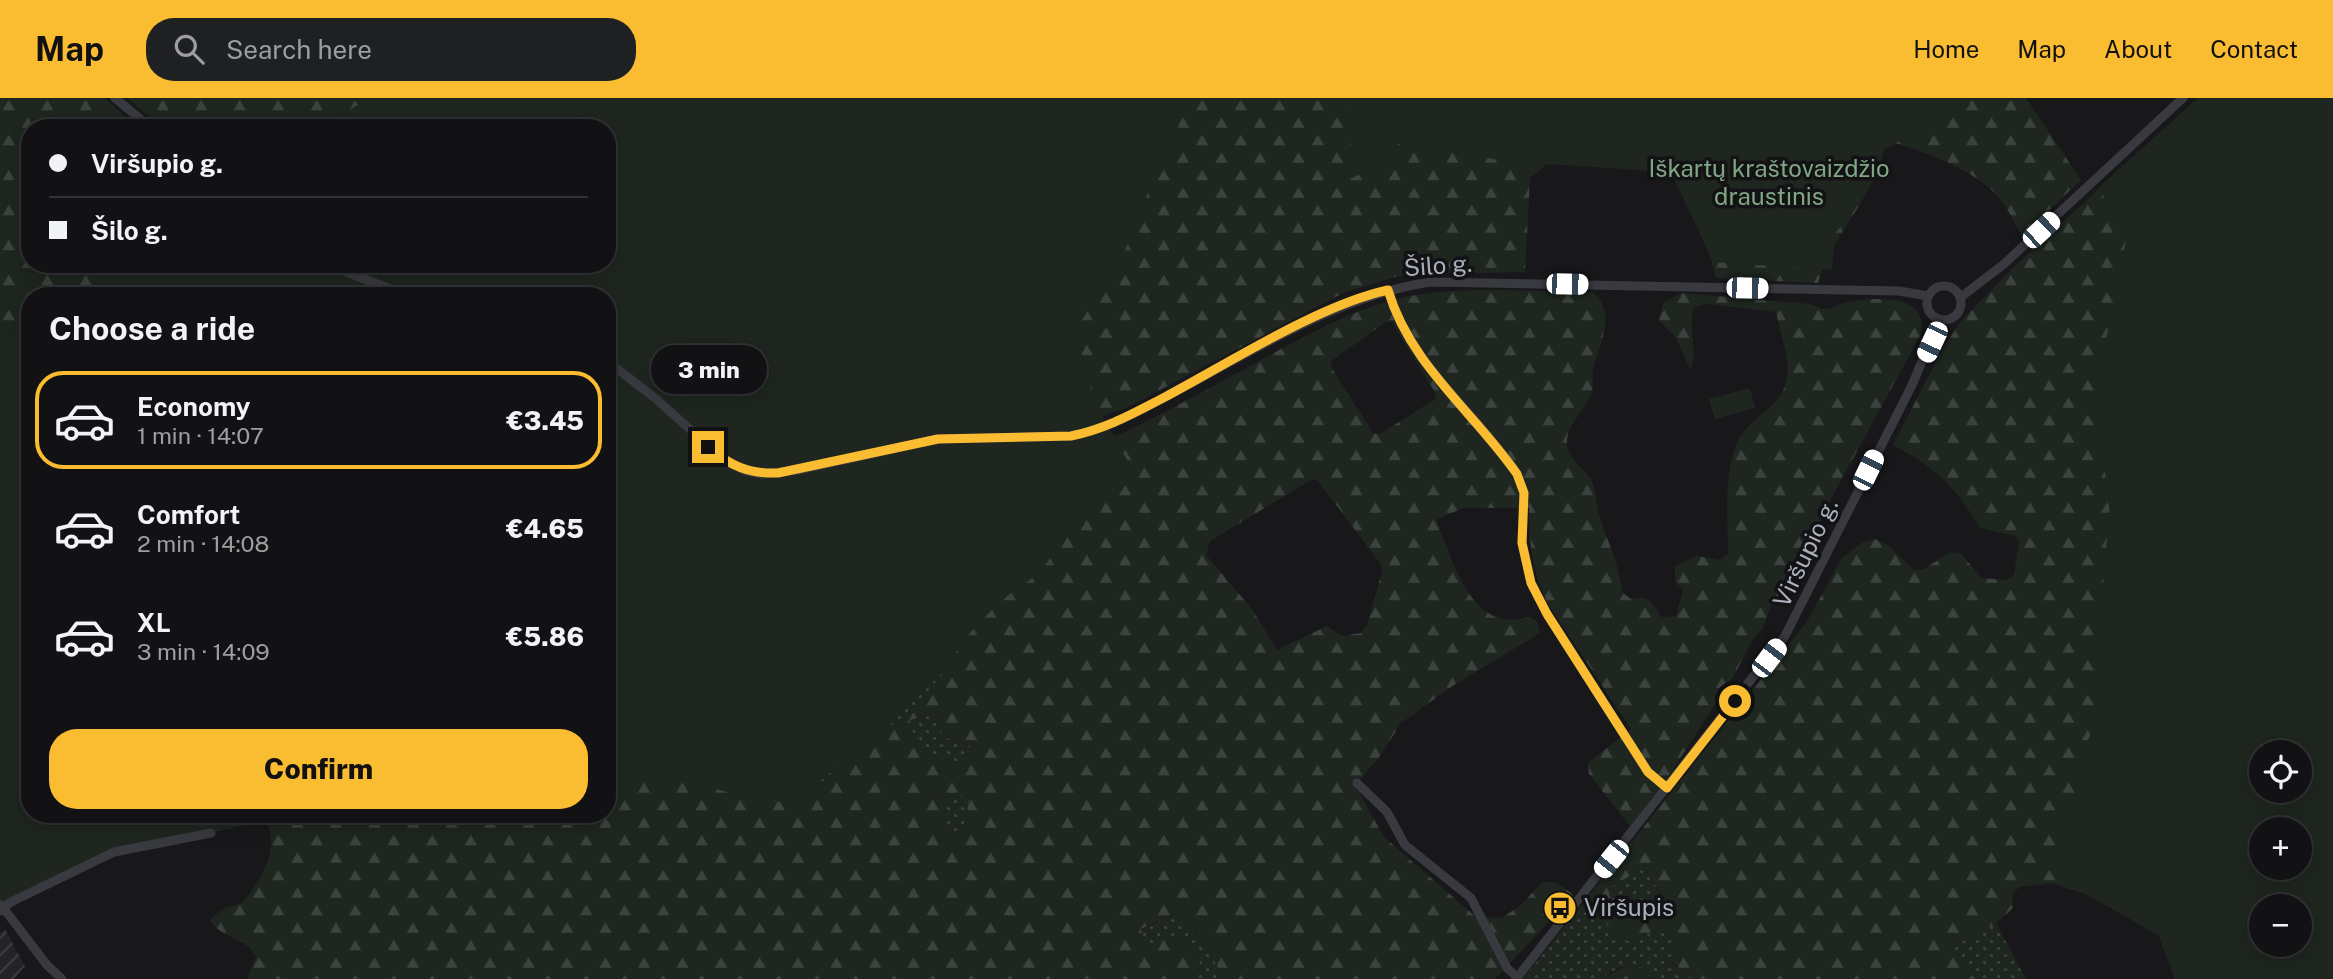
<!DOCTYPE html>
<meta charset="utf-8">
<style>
:root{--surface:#121214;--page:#1f2022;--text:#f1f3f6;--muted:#9c9ea0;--line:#313234;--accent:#fabc31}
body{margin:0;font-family:"Public Sans",sans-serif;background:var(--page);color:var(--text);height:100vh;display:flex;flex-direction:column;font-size:26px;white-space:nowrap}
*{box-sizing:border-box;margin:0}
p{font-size:23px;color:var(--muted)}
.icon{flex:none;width:38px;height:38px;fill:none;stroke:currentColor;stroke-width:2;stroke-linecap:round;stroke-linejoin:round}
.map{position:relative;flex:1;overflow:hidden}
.sheet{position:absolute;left:21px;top:189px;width:595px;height:536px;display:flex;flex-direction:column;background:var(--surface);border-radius:28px;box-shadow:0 4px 18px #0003,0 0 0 2px var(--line)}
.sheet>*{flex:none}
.banner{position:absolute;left:21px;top:21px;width:595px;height:154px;border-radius:28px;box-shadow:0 4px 18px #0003,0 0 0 2px var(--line);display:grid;align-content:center;height:154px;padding:0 28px;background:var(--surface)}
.buttons{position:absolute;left:2249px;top:642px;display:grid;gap:14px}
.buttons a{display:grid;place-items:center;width:63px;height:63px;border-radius:50%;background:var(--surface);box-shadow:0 4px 18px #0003,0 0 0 2px var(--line);font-size:35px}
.end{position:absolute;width:32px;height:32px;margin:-16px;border:9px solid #fabc31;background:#111;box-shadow:0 0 0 4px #111}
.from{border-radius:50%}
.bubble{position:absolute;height:49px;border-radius:24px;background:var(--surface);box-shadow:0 4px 18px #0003,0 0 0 2px var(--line);font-size:23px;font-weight:800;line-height:49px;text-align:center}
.car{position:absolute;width:21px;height:42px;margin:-21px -10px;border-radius:9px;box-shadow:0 0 5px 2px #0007;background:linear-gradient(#fff 24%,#345 0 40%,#fff 0 76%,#345 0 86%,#fff 0)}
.banner b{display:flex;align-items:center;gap:24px;height:66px;font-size:26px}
.banner b+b{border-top:2px solid var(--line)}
.banner i{width:18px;height:18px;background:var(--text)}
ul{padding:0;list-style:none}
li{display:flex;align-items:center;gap:21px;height:98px;margin:0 14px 10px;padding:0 14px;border:4px solid transparent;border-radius:28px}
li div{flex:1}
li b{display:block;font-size:26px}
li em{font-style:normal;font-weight:800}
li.on{border-color:var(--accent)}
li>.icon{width:63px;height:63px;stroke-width:1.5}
h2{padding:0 28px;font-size:32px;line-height:84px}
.cta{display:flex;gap:14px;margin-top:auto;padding:14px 28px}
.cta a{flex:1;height:80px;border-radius:28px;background:var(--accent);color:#111;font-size:28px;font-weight:800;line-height:80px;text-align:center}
header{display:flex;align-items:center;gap:42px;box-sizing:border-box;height:98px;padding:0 35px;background:var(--accent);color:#111}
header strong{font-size:33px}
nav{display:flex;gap:38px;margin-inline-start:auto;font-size:24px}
.search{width:490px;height:63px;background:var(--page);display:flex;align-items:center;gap:18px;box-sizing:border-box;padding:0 24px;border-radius:28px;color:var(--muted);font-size:26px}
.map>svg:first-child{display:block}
</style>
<header>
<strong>Map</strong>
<div class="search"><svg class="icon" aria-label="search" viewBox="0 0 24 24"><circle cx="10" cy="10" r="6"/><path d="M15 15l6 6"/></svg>Search here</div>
<nav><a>Home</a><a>Map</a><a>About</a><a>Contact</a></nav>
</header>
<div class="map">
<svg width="2333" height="881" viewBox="0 0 2333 881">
<defs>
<pattern id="industrial-furrows" width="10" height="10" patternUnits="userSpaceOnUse" patternTransform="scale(1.75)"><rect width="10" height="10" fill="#242428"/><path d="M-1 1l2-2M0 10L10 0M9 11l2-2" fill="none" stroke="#414145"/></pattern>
<pattern id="grass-dots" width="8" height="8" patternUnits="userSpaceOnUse" patternTransform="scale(1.75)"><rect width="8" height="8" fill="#1e261f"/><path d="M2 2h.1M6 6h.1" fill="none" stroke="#3c433e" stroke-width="1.8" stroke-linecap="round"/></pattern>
<pattern id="forest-firs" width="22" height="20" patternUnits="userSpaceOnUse" patternTransform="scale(1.75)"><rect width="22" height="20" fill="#1e261f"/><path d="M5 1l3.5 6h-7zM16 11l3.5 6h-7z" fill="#3c433e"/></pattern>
</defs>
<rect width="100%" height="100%" fill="#18181b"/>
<path fill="url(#industrial-furrows)" d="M 5,831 L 25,868 L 14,881 L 0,881 L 0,835 Z"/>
<g fill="url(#grass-dots)">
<path d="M 946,564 L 942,577 L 910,614 L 864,648 L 840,673 L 791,702 L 775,704 L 771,700 Z"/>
<path d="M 925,618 L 935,619 L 947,640 L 970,648 L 965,666 L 929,658 L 916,651 L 910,622 Z"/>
<path d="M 961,696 L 969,702 L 964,735 L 959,740 L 947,730 L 942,698 Z"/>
<path d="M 1644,771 L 1665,802 L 1654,818 L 1644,823 L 1615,810 L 1608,796 L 1615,786 Z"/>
<path d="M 1584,804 L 1624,844 L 1660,832 L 1673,842 L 1672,865 L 1693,881 L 1651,881 L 1644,870 L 1620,869 L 1601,881 L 1523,881 Z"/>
<path d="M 1176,815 L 1204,841 L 1223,881 L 1189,881 L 1201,868 L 1147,853 L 1141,832 Z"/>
<path d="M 1996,825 L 2026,881 L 1978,881 L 1952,849 Z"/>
</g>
<g fill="url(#forest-firs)" fill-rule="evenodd">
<path d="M 0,0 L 104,0 L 139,30 L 30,30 L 30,166 L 304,166 L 234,198 L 30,198 L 30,716 L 607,716 L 607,281 L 1107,342 C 1163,317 1215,287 1268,258 C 1315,233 1363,206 1416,197 C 1473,188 1534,194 1592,194 C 1619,217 1598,245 1593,273 C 1592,279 1594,287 1592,294 C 1586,312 1566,326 1567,346 C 1568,361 1583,369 1591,381 C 1596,391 1596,406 1599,417 C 1607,443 1620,467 1622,494 L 1631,501 C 1649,497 1652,503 1661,519 L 1676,518 L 1683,492 L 1675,483 L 1675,468 L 1697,458 L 1720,462 L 1728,456 C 1728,421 1724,382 1735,349 C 1740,335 1751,325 1762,316 C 1803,284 1785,258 1776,214 L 1707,206 L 1694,209 C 1687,227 1699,261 1690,271 L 1675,238 L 1659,223 L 1663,205 L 1682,195 L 1809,206 C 1813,207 1819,210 1824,211 C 1832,212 1837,206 1844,205 C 1873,199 1931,194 1920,238 L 1834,395 L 1799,468 L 1771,508 L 1763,530 L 1752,542 L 1736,574 L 1670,676 L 1630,728 L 1589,676 L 1588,665 L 1631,631 L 1548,506 C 1532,474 1529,445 1529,410 L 1463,410 L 1436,422 C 1453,462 1471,537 1528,519 L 1537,523 L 1540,535 L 1454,587 L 1401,625 L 1378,661 L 1361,680 L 1357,691 L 1384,739 L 1476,819 L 1501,820 L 1520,808 L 1542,784 L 1555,784 L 1574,797 L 1495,881 L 1223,881 L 1204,841 L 1176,815 L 1141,831 L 1147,853 L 1167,835 L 1193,848 L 1201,868 L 1189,881 L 247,881 L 256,859 C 247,838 219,841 210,821 L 224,810 L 241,806 C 258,787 281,752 267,726 L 198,719 L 0,792 ZM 1386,224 L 1392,224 L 1436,296 L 1434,302 L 1380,336 L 1373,335 L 1331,269 L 1331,263 ZM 1313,381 L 1318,383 L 1380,465 L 1382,473 L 1367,527 L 1361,535 L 1342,538 L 1327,528 L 1277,552 L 1252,511 L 1206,457 L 1210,443 ZM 946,565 L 942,577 L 910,614 L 864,648 L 840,673 L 791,702 L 775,704 L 772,700 ZM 925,618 L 935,619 C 941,643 949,638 970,648 L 965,666 L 929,658 L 916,651 L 910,622 ZM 961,696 L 969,702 L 964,735 L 959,739 L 947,730 L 942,698 L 954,700 Z"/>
<path d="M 127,0 L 1563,0 L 1549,64 L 1530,80 L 1525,174 L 1419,176 L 1395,179 L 1343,195 L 1126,310 L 1102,318 L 607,198 L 607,30 L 163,30 Z"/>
<path d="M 1631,0 L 2026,0 L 2081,82 L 2022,138 C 2015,126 2009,112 2000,101 C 1981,75 1926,54 1895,45 L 1883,52 C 1874,100 1832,137 1818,185 L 1716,180 C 1703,122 1660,53 1631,0 Z"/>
<path d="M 2198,0 L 2333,0 L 2333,881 L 2175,881 L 2159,838 L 2147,830 L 2088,797 L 2052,785 L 2019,789 L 2012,797 L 2013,810 L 1996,825 L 1952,849 L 1978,881 L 1693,881 L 1672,864 L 1673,842 L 1661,832 L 1624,844 L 1584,804 L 1806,525 L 1842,460 L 1862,445 L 1875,441 L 1888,447 L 1914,472 L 1924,471 L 1950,454 L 1960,455 L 1982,480 L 2006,482 L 2014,477 L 2019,445 L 2015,438 L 1980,430 C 1954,387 1936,370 1893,347 L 1943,250 L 1961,223 L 2016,167 ZM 2261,654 L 2300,654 L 2300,693 L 2261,693 ZM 2261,732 L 2300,732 L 2300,770 L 2261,770 ZM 1644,771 L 1665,801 L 1654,818 L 1644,822 L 1642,812 L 1630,805 L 1615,809 L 1609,796 L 1615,786 ZM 2261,808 L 2300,808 L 2300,847 L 2261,847 Z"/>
<path d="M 1628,867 L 1644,870 L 1651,881 L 1601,881 Z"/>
</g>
<g fill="#1e261f" fill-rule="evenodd">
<path d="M 354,0 L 1177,0 L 1181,13 L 1176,44 L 1153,82 L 1126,150 L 1076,232 L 1094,303 L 1136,378 L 1068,438 L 1038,476 L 1003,501 L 974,530 L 941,573 L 888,629 L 815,687 L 796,698 L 760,703 L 694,685 L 639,685 L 607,674 L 607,198 L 99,198 L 116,166 L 607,166 L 607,30 L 317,30 L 358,7 Z"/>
<path d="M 1346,0 L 1973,0 L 1884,52 L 1880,71 L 1851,118 L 1835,135 L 1832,172 L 1713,164 L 1671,74 L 1513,64 L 1398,46 L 1381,67 L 1352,80 L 1351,9 Z"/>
<path d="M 2198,0 L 2333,0 L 2333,881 L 2175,881 L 2159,838 L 2088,797 L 2066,789 L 2059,733 L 2066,703 L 2073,703 L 2084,650 L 2102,613 L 2097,588 L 2096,528 L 2103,488 L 2110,404 L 2095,316 L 2094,279 L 2103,257 L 2129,127 L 2097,91 ZM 2300,654 L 2300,693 L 2261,693 L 2261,654 ZM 2261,732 L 2300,732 L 2300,770 L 2261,770 ZM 2261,808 L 2300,808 L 2300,847 L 2261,847 Z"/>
<path d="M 30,231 L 30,716 L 293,716 L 211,735 L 132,749 L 0,806 L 0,238 Z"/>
<path d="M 1750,290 L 1755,310 L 1715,321 L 1709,301 Z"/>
</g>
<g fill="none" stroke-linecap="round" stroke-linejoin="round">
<g stroke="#393a40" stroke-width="9">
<path d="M 115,0 L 151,30"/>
<path d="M 326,166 L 408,198"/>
<circle cx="1944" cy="205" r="17"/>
<path d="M 1388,192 C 1410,267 1475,313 1517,376 L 1524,395 L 1522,445 L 1531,485 L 1547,516 L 1648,674 L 1667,690"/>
<path d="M 1961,199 L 2004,166 L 2183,0"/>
<path d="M 607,263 L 655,300 L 723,361 L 746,373 L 762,376 L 798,372 L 938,341 L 1071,338 C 1113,330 1148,308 1184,289 C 1263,247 1340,198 1430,184 L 1899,193 L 1928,198"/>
<path d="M 1357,685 L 1387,714 L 1405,747 L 1471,800 L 1507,870 L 1517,879"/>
<path d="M 1,807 L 47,867 L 62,881"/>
<path d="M 0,813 L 11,804 L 114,754 L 211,735"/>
<path d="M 1516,881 L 1785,538 L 1913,285 L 1939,222"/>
</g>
</g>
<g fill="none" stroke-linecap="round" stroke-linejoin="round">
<path stroke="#fabc31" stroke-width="9" d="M 708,349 C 730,368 749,376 778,375 L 938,341 L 1071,338 C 1106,331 1134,315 1165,299 C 1229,265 1319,207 1388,192 C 1410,267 1474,314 1517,376 L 1524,395 L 1522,445 L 1531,485 L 1547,516 L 1648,674 L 1667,690 L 1735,603"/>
</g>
<defs>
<symbol id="bus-disc" viewBox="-11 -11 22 22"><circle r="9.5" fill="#fabc31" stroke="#131316"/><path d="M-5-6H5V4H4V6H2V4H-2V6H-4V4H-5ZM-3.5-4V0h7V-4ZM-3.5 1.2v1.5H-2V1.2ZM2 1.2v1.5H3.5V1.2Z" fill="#111"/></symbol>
</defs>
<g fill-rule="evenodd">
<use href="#bus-disc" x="1541" y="791" width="38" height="38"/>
</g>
<g text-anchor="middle" stroke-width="7" stroke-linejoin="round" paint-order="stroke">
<g font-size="24" fill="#80a784" stroke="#131316">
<text x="1769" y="79">Iškartų kraštovaizdžio<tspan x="1769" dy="28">draustinis</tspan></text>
</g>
<g font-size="24" fill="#aaafbb" stroke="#131316">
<text transform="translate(1438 168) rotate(-4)" y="8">Šilo g.</text>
<text transform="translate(1806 455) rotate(-64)" y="8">Viršupio g.</text>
</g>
<g font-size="24" fill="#aaafbb" stroke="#131316" text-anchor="start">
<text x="1584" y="818">Viršupis</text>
</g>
</g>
</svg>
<div class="buttons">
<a><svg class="icon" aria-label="locate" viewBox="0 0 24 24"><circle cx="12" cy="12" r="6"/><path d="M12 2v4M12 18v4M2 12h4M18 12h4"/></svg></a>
<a>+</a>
<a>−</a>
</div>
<i class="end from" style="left:1735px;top:603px"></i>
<i class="end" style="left:708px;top:349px"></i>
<div class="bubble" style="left:651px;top:247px;width:116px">3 min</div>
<i class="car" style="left:2041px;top:132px;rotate:47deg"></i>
<i class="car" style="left:1567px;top:186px;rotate:91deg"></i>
<i class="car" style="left:1747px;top:190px;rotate:91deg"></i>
<i class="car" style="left:1932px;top:244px;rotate:205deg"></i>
<i class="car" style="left:1868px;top:372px;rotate:26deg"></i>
<i class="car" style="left:1769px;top:560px;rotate:37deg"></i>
<i class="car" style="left:1611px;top:761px;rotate:219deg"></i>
<div class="banner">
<b><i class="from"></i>Viršupio g.</b>
<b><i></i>Šilo g.</b>
</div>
<section class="sheet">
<h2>Choose a ride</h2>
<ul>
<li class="on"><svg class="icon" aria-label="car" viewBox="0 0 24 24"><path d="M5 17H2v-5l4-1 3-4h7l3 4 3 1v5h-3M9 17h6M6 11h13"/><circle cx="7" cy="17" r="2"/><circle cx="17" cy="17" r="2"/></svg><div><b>Economy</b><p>1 min · 14:07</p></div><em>€3.45</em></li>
<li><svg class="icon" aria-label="car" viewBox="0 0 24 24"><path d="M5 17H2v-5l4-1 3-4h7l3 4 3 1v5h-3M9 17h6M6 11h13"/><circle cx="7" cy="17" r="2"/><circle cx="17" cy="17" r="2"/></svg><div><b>Comfort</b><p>2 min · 14:08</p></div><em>€4.65</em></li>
<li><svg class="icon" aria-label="car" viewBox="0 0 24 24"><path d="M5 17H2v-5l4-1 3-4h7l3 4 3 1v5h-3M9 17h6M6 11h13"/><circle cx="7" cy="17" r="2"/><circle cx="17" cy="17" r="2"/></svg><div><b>XL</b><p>3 min · 14:09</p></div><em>€5.86</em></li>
</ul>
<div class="cta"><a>Confirm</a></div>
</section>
</div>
